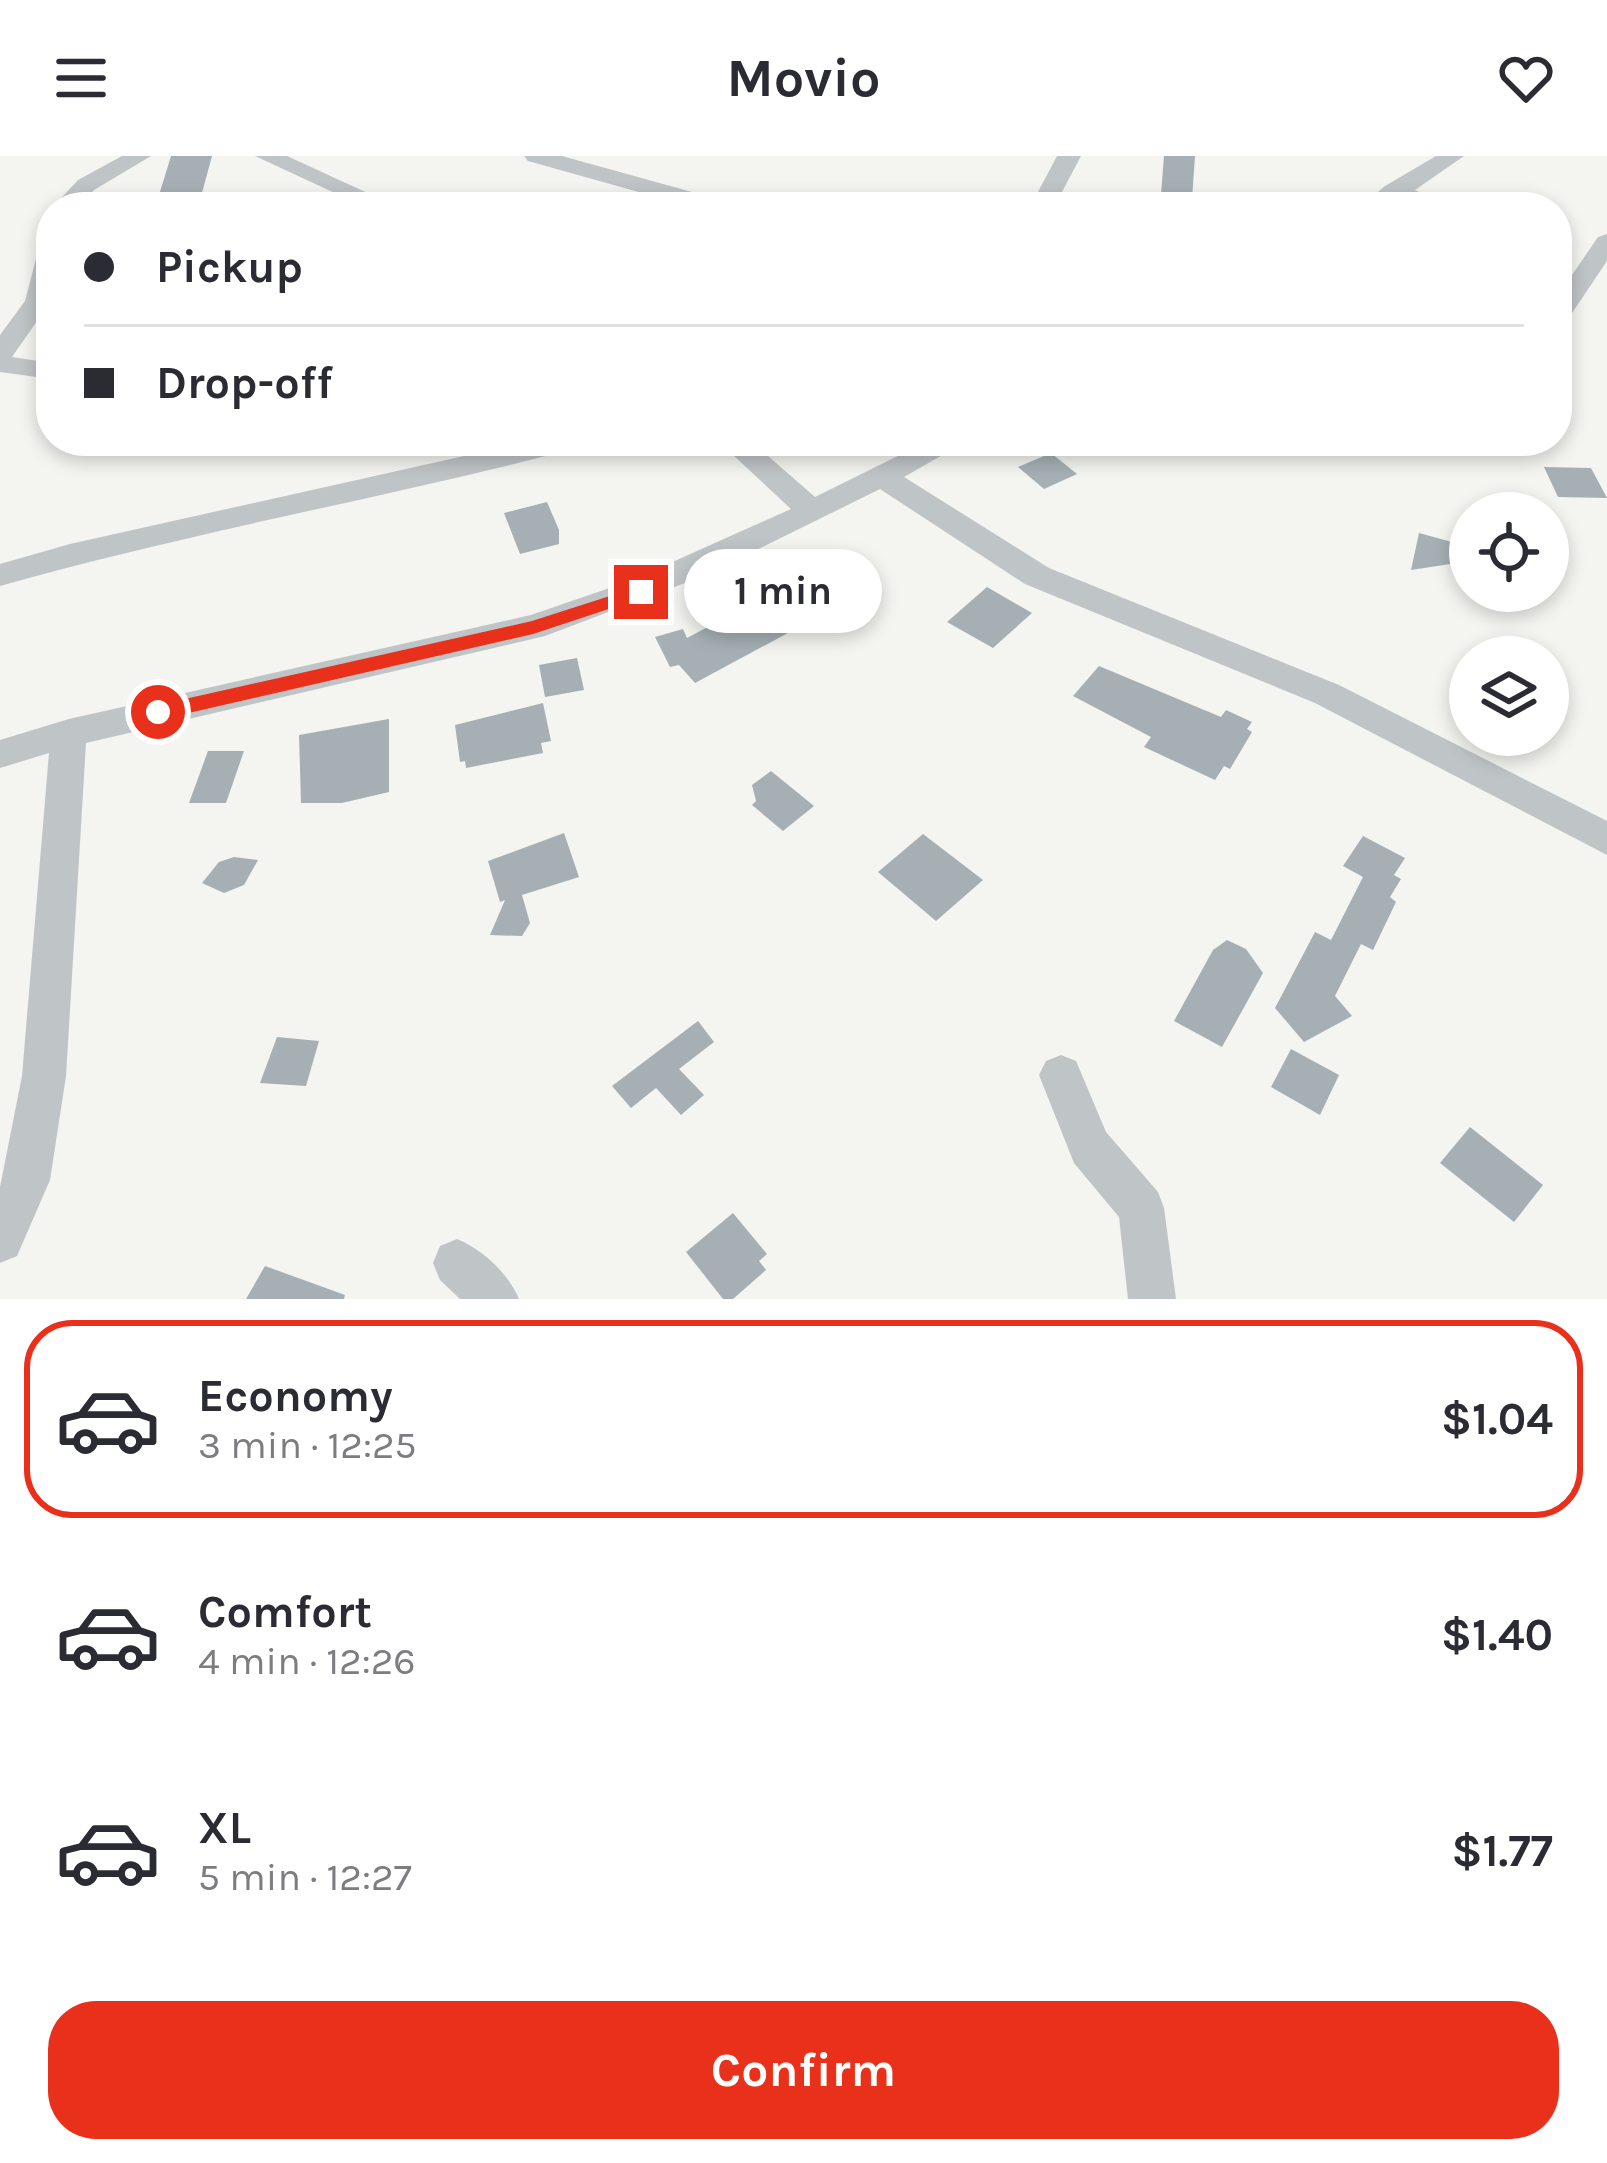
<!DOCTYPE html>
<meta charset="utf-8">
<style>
:root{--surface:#fff;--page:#f2f2f3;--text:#2b2b33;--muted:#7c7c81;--line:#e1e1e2;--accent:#e9301b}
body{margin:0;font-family:Karla,sans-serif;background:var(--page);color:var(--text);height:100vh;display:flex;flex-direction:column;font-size:45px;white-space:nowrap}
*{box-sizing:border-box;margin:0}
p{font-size:39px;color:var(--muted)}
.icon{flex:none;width:66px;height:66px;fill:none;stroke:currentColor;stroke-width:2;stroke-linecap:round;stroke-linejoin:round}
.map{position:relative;height:1143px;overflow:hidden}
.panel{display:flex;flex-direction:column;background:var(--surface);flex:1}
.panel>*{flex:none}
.hud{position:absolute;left:36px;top:36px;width:1536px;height:264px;border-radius:48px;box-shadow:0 6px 18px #0003;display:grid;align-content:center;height:264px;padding:0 48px;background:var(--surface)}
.fabs{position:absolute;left:1449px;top:336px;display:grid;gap:24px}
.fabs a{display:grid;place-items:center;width:120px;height:120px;border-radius:50%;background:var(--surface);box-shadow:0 6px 18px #0003;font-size:60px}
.end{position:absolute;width:54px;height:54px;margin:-27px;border:15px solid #e9301b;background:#fff;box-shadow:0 0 0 6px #fff}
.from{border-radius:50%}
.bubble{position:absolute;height:84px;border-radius:42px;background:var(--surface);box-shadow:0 6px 18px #0003;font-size:39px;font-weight:700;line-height:84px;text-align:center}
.hud b{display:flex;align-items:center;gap:42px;height:114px;font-size:45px}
.hud b+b{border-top:3px solid var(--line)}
.hud i{width:30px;height:30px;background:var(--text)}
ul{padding:21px 0 0;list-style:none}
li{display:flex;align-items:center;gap:36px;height:198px;margin:0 24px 18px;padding:0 24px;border:6px solid transparent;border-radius:48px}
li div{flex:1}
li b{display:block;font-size:45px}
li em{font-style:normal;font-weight:700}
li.on{border-color:var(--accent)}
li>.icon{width:108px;height:108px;stroke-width:1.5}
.cta{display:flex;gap:24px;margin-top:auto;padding:24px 48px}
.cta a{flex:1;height:138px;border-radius:48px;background:var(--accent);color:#fff;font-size:48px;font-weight:700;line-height:138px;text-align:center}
header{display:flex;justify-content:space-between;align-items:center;height:156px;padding:0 48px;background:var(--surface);font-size:54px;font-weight:700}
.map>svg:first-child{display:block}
</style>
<header><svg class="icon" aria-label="menu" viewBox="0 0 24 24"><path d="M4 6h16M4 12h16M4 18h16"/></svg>Movio<svg class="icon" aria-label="heart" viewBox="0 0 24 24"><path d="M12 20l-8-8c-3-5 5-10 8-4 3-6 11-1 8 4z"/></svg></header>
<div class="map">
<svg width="1607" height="1143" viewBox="0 0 1607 1143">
<rect width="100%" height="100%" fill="#f4f4f0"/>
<g fill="#a6b0b4">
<path d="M 171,0 L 212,0 L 199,48 L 159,39 Z"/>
<path d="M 1164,0 L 1195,0 L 1192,43 L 1161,38 Z"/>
<path d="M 1051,297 L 1077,318 L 1044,333 L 1018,311 Z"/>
<path d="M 1544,311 L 1591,312 L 1607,342 L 1558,341 Z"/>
<path d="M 547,346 L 559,374 L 559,388 L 520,398 L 504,357 Z"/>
<path d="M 1419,377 L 1470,391 L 1470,405 L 1411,414 Z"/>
<path d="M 987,431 L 1032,457 L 993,492 L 947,466 Z"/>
<path d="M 789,442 L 812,464 L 695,527 L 679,509 L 670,511 L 655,481 L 683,473 L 687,482 L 734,457 L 744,466 Z"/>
<path d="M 577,502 L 584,534 L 545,541 L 539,509 Z"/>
<path d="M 1099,510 L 1221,561 L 1226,554 L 1252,566 L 1247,573 L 1252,576 L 1230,613 L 1224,610 L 1215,624 L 1144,591 L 1151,581 L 1073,540 Z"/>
<path d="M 543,547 L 551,585 L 541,587 L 543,597 L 466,612 L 465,605 L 460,606 L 455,569 Z"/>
<path d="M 389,563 L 389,636 L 342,647 L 301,647 L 299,579 Z"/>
<path d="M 208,595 L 244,595 L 226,647 L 189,647 Z"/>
<path d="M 771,615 L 814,650 L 783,675 L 752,649 L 756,645 L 752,629 Z"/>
<path d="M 564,677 L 579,721 L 522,739 L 530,767 L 522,780 L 490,779 L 505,744 L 500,746 L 488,705 Z"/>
<path d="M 923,678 L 983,724 L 936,765 L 878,716 Z"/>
<path d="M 1363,680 L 1405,702 L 1394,719 L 1401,723 L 1390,741 L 1396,746 L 1373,794 L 1361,788 L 1335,840 L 1352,860 L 1304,886 L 1275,852 L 1315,776 L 1331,784 L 1363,721 L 1343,710 Z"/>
<path d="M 234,701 L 258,704 L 244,729 L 224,737 L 202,727 L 219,706 Z"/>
<path d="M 1227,784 L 1246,793 L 1263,817 L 1222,891 L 1174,865 L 1213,794 Z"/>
<path d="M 698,865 L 714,886 L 679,913 L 704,939 L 681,959 L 656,932 L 631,952 L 612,930 Z"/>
<path d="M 277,881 L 319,885 L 306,930 L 260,927 Z"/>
<path d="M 1291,893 L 1339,919 L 1320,959 L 1271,931 Z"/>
<path d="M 1470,971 L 1543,1029 L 1514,1066 L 1440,1007 Z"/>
<path d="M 733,1057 L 767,1098 L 759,1105 L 766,1114 L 733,1143 L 723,1143 L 686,1096 Z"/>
<path d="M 265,1110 L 345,1139 L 344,1143 L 246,1143 Z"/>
</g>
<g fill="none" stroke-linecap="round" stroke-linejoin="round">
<g fill="#bfc4c6" fill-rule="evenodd">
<path d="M 122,0 L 151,0 L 94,34 L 78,51 L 53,51 L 78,24 Z"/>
<path d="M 255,0 L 287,0 L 398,51 L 365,51 Z"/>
<path d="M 524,0 L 562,0 L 728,46 L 731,51 L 692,51 L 528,5 Z"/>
<path d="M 1057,0 L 1081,0 L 1054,51 L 1030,51 Z"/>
<path d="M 1436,0 L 1464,0 L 1415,34 L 1452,51 L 1416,51 L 1398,45 L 1389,51 L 1360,51 L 1385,30 Z"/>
<path d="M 1607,78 L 1607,105 L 1566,166 L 1557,168 L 1557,141 L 1598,81 Z"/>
<path d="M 51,87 L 51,145 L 12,201 L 51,207 L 51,223 L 0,216 L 0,179 L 25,145 L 38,95 Z"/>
<path d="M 531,285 L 582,285 L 577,292 C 386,342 190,376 0,430 L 0,408 L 70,388 Z"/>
<path d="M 718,285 L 751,285 L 815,341 L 928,285 L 967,285 L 904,321 L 1049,412 L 1339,529 L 1607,665 L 1607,699 L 1315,547 L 1025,428 L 880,333 L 706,419 L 545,480 L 86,587 L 66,920 L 50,1024 L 17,1100 L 0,1107 L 0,1031 L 22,920 L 49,597 L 0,612 L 0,584 L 69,563 L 531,459 L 630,425 L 791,353 Z"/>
<path d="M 1061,899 L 1076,905 L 1106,976 L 1158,1036 L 1164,1052 L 1176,1143 L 1128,1143 L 1119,1061 L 1074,1007 L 1039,919 L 1046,905 Z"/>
<path d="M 457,1083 C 483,1094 508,1117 519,1143 L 460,1143 L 440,1124 L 433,1107 L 440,1090 Z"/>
</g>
</g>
<path fill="#e9301b" d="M 641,430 L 648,431 L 648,440 L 533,478 L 158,564 L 149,556 L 158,549 L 532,465 Z"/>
</svg>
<div class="fabs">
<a><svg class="icon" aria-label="locate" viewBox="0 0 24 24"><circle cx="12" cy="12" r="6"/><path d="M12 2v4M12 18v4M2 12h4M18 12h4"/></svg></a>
<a><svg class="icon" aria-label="layers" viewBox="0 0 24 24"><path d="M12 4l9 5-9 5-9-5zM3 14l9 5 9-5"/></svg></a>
</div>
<i class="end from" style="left:158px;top:556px"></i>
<i class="end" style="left:641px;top:436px"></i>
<div class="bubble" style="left:684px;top:393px;width:198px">1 min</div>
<div class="hud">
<b><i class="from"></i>Pickup</b>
<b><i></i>Drop-off</b>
</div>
</div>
<section class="panel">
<ul>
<li class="on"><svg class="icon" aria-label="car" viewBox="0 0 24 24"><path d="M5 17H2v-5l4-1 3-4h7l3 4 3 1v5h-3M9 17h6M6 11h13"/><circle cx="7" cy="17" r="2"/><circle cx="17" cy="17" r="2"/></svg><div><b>Economy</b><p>3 min · 12:25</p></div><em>$1.04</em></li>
<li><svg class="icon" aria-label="car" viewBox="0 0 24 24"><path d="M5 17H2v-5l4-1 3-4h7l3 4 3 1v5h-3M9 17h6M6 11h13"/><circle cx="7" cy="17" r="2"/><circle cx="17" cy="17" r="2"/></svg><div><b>Comfort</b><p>4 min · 12:26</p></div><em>$1.40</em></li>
<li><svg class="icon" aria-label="car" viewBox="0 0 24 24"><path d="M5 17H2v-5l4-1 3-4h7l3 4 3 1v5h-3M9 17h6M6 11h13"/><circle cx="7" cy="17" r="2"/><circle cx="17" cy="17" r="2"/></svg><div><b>XL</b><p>5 min · 12:27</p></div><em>$1.77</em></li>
</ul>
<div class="cta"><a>Confirm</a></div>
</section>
